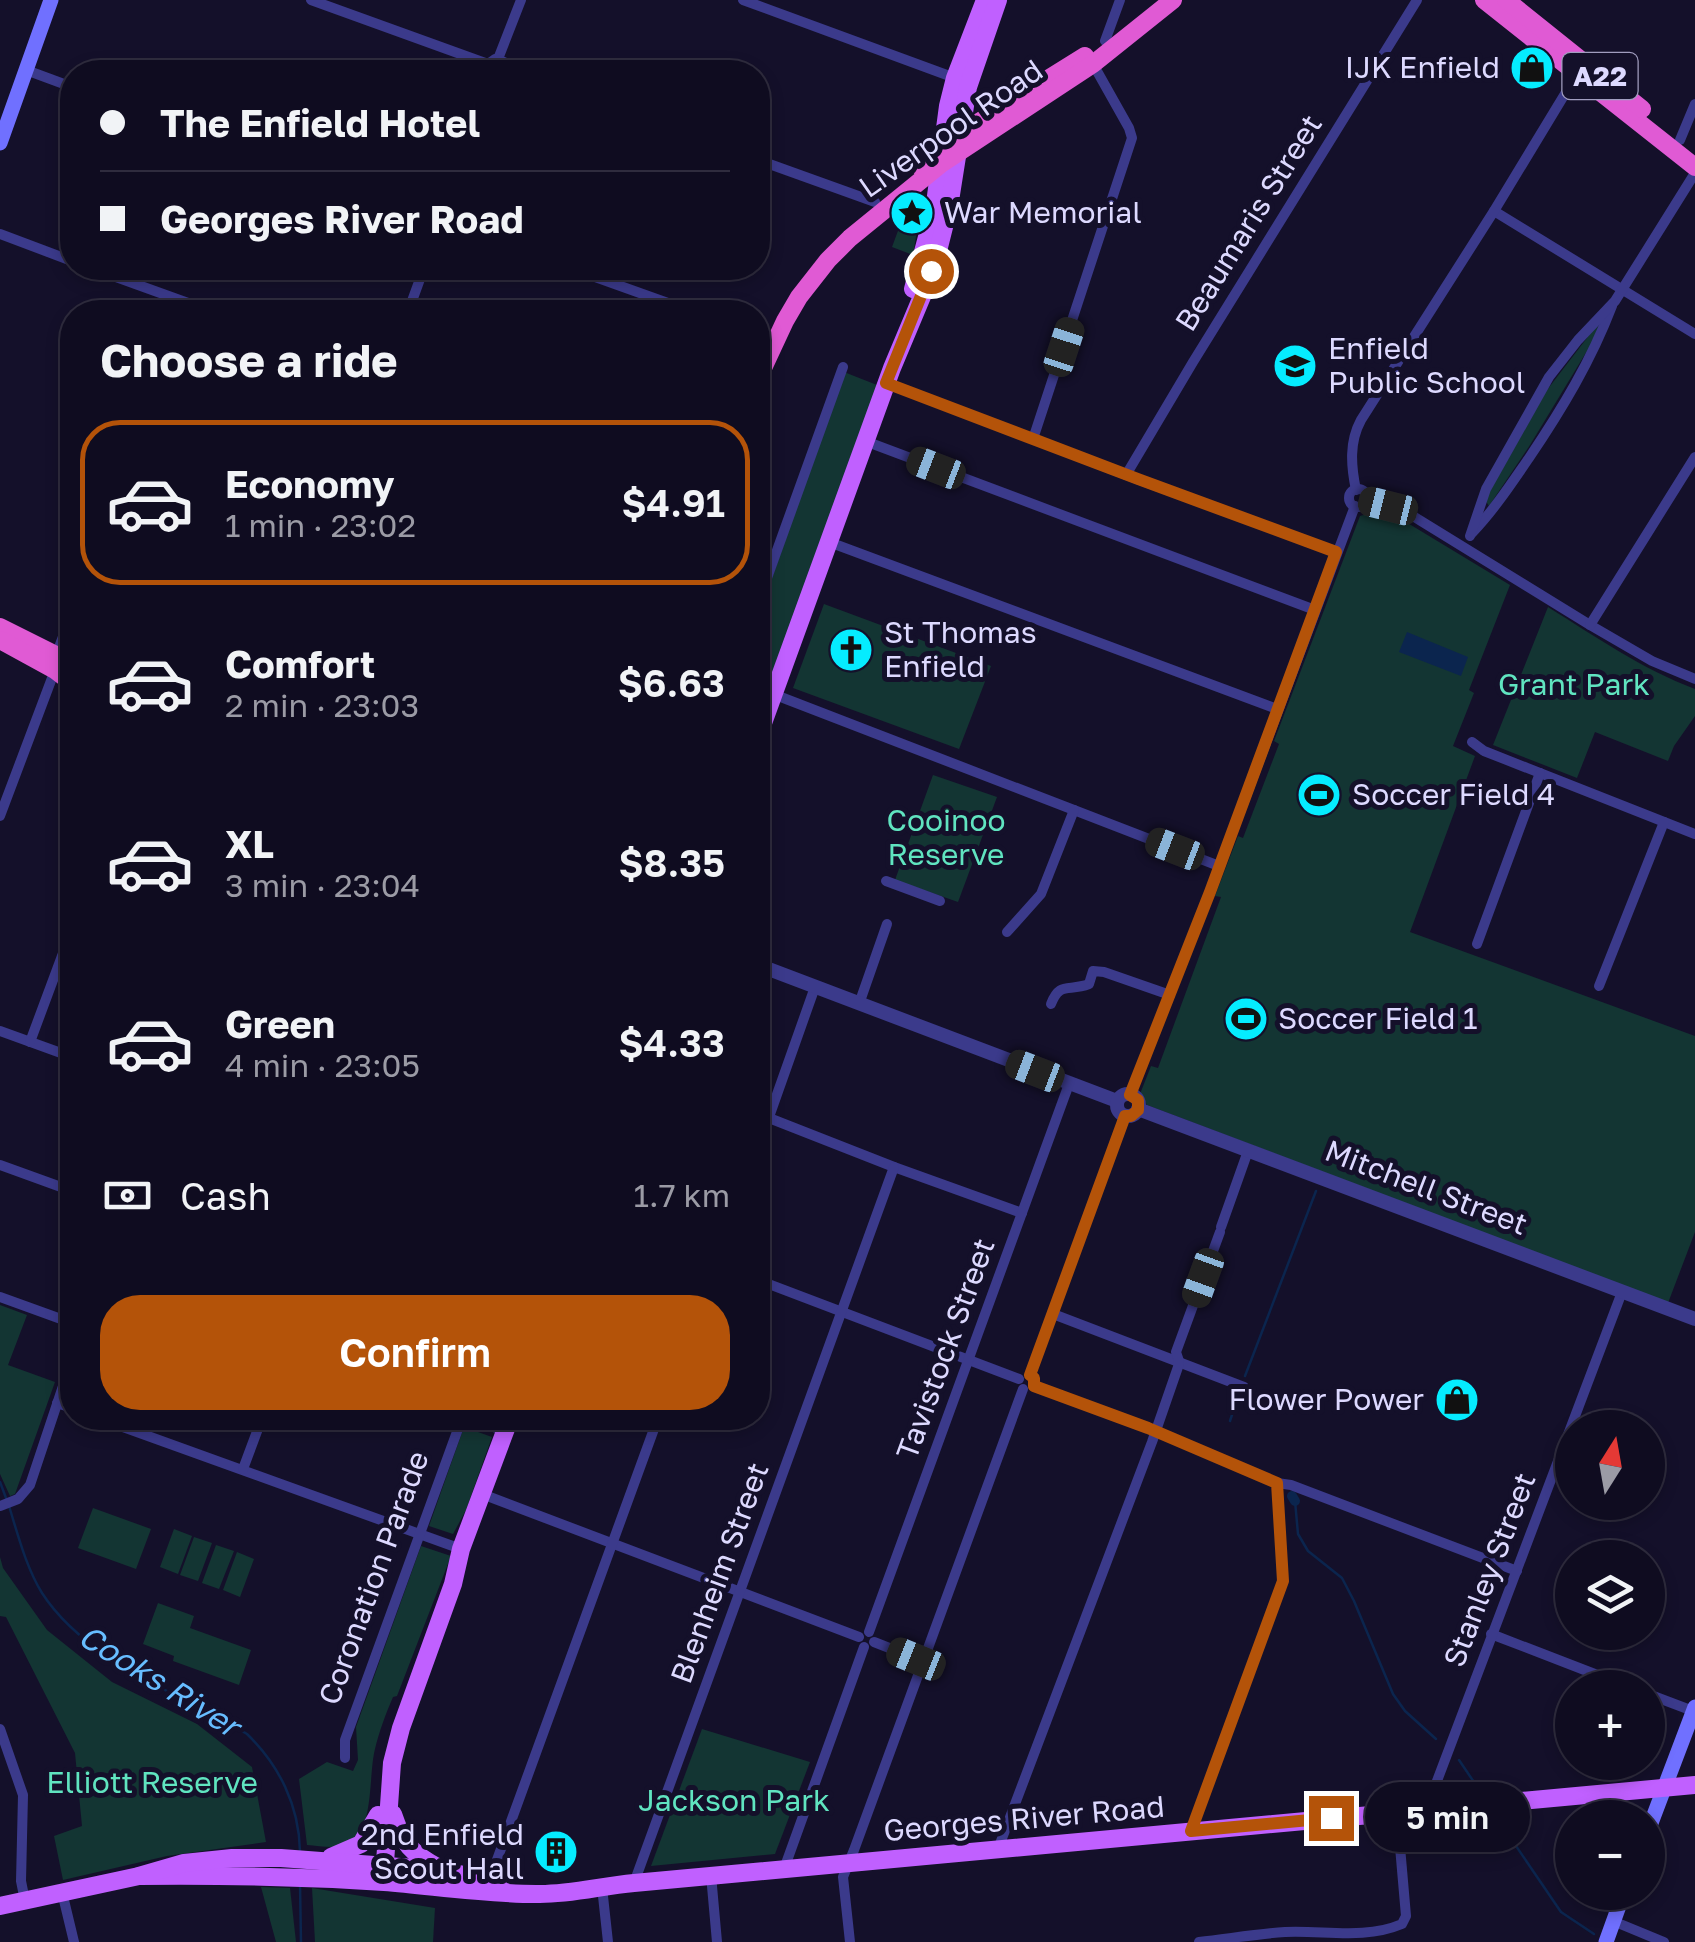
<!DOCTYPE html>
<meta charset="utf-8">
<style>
:root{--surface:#0f0c20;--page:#1d1a2d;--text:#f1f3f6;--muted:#9b9ba5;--line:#2f2c3e;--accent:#b45309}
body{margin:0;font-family:"Golos Text",sans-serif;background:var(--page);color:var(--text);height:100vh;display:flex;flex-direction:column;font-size:38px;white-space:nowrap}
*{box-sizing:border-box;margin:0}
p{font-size:32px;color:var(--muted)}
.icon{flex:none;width:55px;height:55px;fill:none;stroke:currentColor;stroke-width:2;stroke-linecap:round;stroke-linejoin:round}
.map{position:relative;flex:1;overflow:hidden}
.drawer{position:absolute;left:60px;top:300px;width:710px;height:1130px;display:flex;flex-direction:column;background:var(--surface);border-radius:40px;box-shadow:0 5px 15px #0003,0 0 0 2px var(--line)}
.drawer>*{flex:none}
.guide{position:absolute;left:60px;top:60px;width:710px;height:220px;border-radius:40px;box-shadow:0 5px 15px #0003,0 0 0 2px var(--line);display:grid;align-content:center;height:220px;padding:0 40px;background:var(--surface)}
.needle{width:65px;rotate:11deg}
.controls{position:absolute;left:1555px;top:1410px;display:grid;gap:20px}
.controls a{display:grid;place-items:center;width:110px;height:110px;border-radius:50%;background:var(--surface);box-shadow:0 5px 15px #0003,0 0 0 2px var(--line);font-size:50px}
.end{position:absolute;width:45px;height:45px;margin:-22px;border:12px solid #b45309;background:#fff;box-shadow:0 0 0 5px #fff}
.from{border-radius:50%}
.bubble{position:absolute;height:70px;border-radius:35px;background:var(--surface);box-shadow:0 5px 15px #0003,0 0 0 2px var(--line);font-size:32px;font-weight:600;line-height:70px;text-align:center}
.car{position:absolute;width:30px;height:60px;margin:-30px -15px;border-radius:12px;box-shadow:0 0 8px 2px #0007;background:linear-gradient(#222 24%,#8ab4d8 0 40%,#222 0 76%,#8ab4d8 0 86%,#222 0)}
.guide b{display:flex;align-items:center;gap:35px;height:95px;font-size:38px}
.guide b+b{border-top:2px solid var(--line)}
.guide i{width:25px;height:25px;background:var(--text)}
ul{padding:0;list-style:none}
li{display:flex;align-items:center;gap:30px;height:165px;margin:0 20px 15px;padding:0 20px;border:5px solid transparent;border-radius:40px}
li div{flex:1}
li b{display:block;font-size:38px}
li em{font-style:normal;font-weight:600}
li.current{border-color:var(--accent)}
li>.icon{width:90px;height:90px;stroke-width:1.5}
h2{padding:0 40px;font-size:45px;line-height:120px}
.pay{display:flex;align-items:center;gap:25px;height:110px;padding:0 40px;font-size:38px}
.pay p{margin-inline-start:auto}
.primary-button{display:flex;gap:20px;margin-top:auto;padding:20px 40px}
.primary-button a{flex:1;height:115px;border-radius:40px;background:var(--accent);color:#fff;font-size:40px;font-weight:600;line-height:115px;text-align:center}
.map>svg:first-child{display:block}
</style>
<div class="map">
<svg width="1695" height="1942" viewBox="0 0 1695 1942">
<rect width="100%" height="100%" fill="#14102a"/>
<g fill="#133533">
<path d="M 913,208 L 917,208 L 920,212 L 913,255 L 892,247 L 902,220 L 905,221 L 908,211 Z"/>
<path d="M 1600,321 L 1593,341 L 1530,445 L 1489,506 L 1485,500 L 1547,390 Z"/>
<path d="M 844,372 L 877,385 L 758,717 L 758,618 Z"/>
<path d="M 1370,513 L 1401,519 L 1510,585 L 1469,690 L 1474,693 L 1453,746 L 1475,756 L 1410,932 L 1695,1036 L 1695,1232 L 1668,1303 L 1147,1105 L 1140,1094 L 1151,1066 L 1158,1068 L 1221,897 L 1215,896 L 1238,836 L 1243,838 L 1279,744 L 1274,741 L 1360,516 Z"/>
<path d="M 824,604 L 991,666 L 959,749 L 793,688 Z"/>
<path d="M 1548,607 C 1596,637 1642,669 1695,689 L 1695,716 L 1674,746 L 1668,761 L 1595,732 L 1577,778 L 1493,745 Z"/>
<path d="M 933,775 L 997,797 L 958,902 L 895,880 Z"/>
<path d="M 0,1305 L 27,1315 L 8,1365 L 55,1382 L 15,1494 L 10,1496 L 0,1474 Z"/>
<path d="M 464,1427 L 492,1437 L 466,1510 L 453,1534 L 429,1526 Z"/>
<path d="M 93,1508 L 151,1529 L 136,1569 L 78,1548 Z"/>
<path d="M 174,1529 L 192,1536 L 178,1574 L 160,1567 Z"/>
<path d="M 194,1537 L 212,1543 L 198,1581 L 180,1575 Z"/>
<path d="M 216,1545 L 234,1551 L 219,1589 L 202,1583 Z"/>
<path d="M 421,1546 L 451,1556 L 397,1696 L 393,1697 C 386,1713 379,1732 375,1749 C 368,1776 375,1833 347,1845 C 336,1849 319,1846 307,1845 L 299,1779 L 327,1762 L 353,1771 L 358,1760 L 356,1727 Z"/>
<path d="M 237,1552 L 254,1559 L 240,1597 L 223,1590 Z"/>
<path d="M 0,1557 L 3,1568 L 47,1630 L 112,1682 L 197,1724 L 252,1767 L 266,1842 L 167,1856 L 63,1880 L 54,1836 L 82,1826 L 75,1753 L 6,1617 L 0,1616 Z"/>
<path d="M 158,1603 L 194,1616 L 190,1628 L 251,1650 L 239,1685 L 173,1661 L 174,1656 L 143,1644 Z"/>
<path d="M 702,1729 L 810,1762 L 775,1854 L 651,1866 Z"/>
<path d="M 261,1887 L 290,1888 L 296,1942 L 276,1942 Z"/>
<path d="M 312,1888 L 435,1908 L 433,1942 L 315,1942 Z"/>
</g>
<path fill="#0b254e" d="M 1407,632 L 1468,657 L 1461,676 L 1399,652 Z"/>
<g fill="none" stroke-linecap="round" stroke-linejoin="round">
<g stroke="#0b254e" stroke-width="2.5">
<path d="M 1245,1376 L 1316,1191"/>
<path d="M 1230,1421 L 1239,1393"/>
<path d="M 0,1482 L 6,1498"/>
<path d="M 1295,1501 L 1298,1534 L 1308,1551 L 1342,1578 L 1354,1601 L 1393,1694 L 1405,1711 L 1436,1739"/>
<path d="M 9,1506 C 18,1535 26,1567 42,1593 C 86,1661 180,1694 247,1734 C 279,1765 299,1805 300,1851"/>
<path d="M 1459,1760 L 1480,1791"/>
<path d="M 1499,1821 L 1561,1912 L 1594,1934"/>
<path d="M 300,1884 L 301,1942"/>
</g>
<path stroke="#0b254e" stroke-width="10" d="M 1292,1496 L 1295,1501"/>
<g stroke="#3b3a8b" stroke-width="10">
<path d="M 311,0 L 488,64"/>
<path d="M 743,0 L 955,78"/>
<path d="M 1105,41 L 1120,0"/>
<path d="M 498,59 L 521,0"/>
<path d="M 26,70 L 72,87"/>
<path d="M 488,72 L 488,64 L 495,59 L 504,62 L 505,72"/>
<path d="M 1680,140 L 1695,104"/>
<path d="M 758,160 L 875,202"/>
<path d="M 1494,211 L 1695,334"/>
<path d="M 0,234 L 72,261"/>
<path d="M 91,268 L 213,312"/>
<path d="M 570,268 L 693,312"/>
<path d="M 408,312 L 424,268"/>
<path d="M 758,336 L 764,339"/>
<path d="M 886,383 L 1137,479 L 1337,552"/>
<path d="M 1033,439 L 1132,138 L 1129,128 L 1093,64"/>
<path d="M 865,441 L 1315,610"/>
<path d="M 1126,475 L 1193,362 L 1417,0"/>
<circle cx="1358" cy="498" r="9"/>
<path d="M 1356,490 C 1351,466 1349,442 1361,420 L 1494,211 L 1577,74"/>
<path d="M 1367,501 L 1408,513 L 1590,625 L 1652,661 L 1695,679"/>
<path d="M 1472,533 C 1494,510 1511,484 1529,458 C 1562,409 1591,361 1612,306"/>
<path d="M 1470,536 L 1486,489 L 1549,377 L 1578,340 L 1615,301 L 1695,173"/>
<path d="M 829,542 L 1277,709"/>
<path d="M 758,603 L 843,367"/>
<path d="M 1590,625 L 1695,457"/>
<path d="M 56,655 L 72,613"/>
<path d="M 773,694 L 1219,866"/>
<path d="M 1472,742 L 1484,751 L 1695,834"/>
<path d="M 0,816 L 55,670"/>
<path d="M 886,881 L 940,901"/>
<path d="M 1007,932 L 1041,894 L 1074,810"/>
<path d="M 1477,944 L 1540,773"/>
<path d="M 1599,986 L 1664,822"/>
<path d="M 859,1004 L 887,924"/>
<path d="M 1051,1004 C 1060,981 1068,992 1089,984 L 1093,971 L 1104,972 L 1170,995"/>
<path d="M 0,1031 L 72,1057"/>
<path d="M 30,1042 L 72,929"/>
<path d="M 1130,1095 L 1210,892 L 1355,506"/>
<path d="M 769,1118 L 894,1167 L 1022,1213"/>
<path d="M 758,1148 L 815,987"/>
<path d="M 0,1165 L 72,1191"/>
<path d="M 1221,1227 L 1248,1151"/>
<path d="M 758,1280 L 1019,1379"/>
<path d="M 0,1297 L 72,1323"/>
<path d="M 1053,1314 L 1244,1387"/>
<path d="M 1030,1375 L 1125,1116"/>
<path d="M 1034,1386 L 1155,1431 L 1277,1483 L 1291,1485 L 1517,1571"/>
<path d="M 57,1403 L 72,1408"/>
<path d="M 98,1418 L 461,1549"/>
<path d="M 468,1418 L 505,1431"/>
<path d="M 243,1469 L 262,1418"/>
<path d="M 482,1494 L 859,1637"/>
<path d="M 0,1506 L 18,1499 L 30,1485 L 72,1359"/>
<path d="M 869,1632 L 1069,1084"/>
<path d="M 1491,1634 L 1631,1688"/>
<path d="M 874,1642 L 925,1662"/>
<path d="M 1648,1694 L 1693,1711"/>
<path d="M 0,1729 L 23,1795 L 21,1881 L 25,1901"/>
<path d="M 345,1758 L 345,1740 L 462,1418"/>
<path d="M 1426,1810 L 1622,1292"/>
<path d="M 1191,1831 L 1283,1581 L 1277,1483"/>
<path d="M 998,1849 L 1152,1442 L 1178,1367 L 1179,1361 L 1176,1352 L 1220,1232"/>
<path d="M 784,1869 L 864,1647"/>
<path d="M 711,1875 L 717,1942"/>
<path d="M 490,1879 L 658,1418"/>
<path d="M 634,1883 L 894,1167"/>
<path d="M 602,1887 L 608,1942"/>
<path d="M 62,1892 L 74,1942"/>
<path d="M 1613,1921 L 1664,1942"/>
<path d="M 850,1942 L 843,1877 L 854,1850 L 1023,1389"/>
<path d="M 1199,1942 C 1227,1939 1256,1934 1285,1932 C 1324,1930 1364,1940 1402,1924 L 1406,1916 L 1397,1812"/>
</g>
<g stroke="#3b3a8b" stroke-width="14">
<path d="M 758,965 L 1117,1101"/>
<circle cx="1128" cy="1105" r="11"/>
<path d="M 1138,1109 L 1695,1319"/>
</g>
<g stroke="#7070ff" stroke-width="15">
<path d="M 0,143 L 51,0"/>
<path d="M 1648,1831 L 1695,1707"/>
<path d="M 1606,1942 L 1624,1892"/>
</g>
<g stroke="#c060ff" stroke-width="18">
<path d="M 913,289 L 934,211 L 948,106 L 955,78 L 985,0"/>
<path d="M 758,737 L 892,368 L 923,294 L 939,247 L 949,207 L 968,87 L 998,0"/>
<path d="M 393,1814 C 403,1844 411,1853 439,1868"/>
<path d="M 331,1857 L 361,1844 L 378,1815"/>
<path d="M 139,1876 C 220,1875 303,1877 384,1882 C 434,1886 485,1894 536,1894 C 570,1895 600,1886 634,1883 L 1695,1785"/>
<path d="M 384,1877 L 392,1763 L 401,1728 L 453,1584 L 461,1549 L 510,1418"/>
<path d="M 0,1906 L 139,1876 L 184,1863 L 232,1858 L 281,1858 L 427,1869 L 501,1881"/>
</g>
<g stroke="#e05ad4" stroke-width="18">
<path d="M 1484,0 L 1695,167"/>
<path d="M 1506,0 L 1642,109"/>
<path d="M 919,166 L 971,127 L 1085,56"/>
<path d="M 758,379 L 785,321 L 799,297 L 828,260 L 850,238 L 941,164 L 1093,64 L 1173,0"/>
<path d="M 0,627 L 56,655 L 72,667"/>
<path d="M 0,640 L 55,670 L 72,683"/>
</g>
</g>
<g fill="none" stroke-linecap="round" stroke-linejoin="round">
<path stroke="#b45309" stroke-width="12" d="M 931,271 L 886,383 L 1138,479 L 1336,552 L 1210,892 L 1130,1095 L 1138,1100 L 1138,1110 L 1131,1116 L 1125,1116 L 1030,1375 L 1034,1378 L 1034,1386 L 1148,1428 L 1277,1483 L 1283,1581 L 1191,1831 L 1331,1818"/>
</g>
<defs>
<symbol id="shop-disc" viewBox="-11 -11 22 22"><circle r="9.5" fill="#05ecff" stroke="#14102a"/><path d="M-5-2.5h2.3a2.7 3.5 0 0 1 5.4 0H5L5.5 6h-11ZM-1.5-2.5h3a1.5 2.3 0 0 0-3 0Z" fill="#111"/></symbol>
<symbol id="sight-disc" viewBox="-11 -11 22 22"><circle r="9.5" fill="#05ecff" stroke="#14102a"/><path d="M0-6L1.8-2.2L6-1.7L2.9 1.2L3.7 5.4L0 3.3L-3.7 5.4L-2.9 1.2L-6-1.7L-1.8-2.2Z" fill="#111"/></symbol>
<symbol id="school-disc" viewBox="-11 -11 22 22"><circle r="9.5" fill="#05ecff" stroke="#14102a"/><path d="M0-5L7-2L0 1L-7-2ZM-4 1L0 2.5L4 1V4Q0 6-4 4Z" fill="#111"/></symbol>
<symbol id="church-disc" viewBox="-11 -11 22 22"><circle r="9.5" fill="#05ecff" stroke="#14102a"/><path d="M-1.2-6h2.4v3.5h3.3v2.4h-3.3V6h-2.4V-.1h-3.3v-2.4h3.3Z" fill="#111"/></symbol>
<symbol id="stadium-disc" viewBox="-11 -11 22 22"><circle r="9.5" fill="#05ecff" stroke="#14102a"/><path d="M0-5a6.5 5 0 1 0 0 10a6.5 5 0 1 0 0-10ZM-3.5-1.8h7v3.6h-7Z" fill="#111"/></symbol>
<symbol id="building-disc" viewBox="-11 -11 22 22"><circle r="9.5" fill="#05ecff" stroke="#14102a"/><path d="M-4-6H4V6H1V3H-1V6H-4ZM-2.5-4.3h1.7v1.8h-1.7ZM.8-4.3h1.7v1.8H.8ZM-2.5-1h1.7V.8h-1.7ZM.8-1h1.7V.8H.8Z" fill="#111"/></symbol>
</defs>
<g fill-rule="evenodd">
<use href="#shop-disc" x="1507" y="43" width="50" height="50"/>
<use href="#sight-disc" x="887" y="188" width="50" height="50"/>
<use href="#school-disc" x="1270" y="341" width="50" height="50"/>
<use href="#church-disc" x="826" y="625" width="50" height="50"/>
<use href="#stadium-disc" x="1294" y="770" width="50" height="50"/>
<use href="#stadium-disc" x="1221" y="994" width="50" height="50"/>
<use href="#shop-disc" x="1432" y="1375" width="50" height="50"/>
<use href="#building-disc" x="531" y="1827" width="50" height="50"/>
</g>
<g text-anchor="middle" stroke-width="10" stroke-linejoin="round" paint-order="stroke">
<rect fill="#14102a" stroke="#a19dbf" stroke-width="2.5" x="1562.5" y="53" width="75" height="46" rx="8"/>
<g font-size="28" font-weight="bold" fill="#ddd9ff">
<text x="1600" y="86">A22</text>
</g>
<g font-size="30" fill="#ddd9ff" stroke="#14102a" text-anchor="start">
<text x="1500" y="78" text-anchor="end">IJK Enfield</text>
<text x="944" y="223">War Memorial</text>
<text x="1328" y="359">Enfield<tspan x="1328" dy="34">Public School</tspan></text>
<text x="884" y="643">St Thomas<tspan x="884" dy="34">Enfield</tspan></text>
<text x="1352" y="805">Soccer Field 4</text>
<text x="1278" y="1029">Soccer Field 1</text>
<text x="1424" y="1410" text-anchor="end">Flower Power</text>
<text x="524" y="1845" text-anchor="end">2nd Enfield<tspan x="524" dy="34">Scout Hall</tspan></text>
</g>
<g font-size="30" fill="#ddd9ff" stroke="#14102a">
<text transform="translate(951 129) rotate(-35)" y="10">Liverpool Road</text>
<text transform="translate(1249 223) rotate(-58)" y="10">Beaumaris Street</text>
<text transform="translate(1426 1188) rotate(21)" y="10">Mitchell Street</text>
<text transform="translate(946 1349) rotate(-70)" y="10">Tavistock Street</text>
<text transform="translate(1490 1570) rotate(-69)" y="10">Stanley Street</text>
<text transform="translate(720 1573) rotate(-70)" y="10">Blenheim Street</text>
<text transform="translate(374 1578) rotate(-70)" y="10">Coronation Parade</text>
<text transform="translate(1024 1819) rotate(-5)" y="10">Georges River Road</text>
</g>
<g font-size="30" fill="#60e4c0" stroke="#14102a">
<text x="1574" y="695">Grant Park</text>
<text x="946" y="831">Cooinoo<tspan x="946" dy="34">Reserve</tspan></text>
<text x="152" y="1793">Elliott Reserve</text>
<text x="734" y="1811">Jackson Park</text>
</g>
<g font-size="32" font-style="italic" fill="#67bdff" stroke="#14102a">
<text transform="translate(159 1681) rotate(32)" y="11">Cooks River</text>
</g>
</g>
</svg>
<div class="controls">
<a><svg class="needle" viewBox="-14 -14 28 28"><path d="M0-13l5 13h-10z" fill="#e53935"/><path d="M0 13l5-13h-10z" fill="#9b9ba5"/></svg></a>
<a><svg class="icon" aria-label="layers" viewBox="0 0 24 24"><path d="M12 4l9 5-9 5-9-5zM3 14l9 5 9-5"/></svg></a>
<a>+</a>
<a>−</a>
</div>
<i class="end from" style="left:931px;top:271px"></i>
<i class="end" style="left:1331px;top:1818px"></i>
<div class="bubble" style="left:1365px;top:1782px;width:165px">5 min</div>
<i class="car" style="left:1064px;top:347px;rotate:18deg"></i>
<i class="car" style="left:936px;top:468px;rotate:291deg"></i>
<i class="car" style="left:1388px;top:506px;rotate:284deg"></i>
<i class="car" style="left:1175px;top:849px;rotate:291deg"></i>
<i class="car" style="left:1035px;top:1071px;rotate:291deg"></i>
<i class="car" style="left:1203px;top:1278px;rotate:200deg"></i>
<i class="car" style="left:916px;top:1659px;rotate:292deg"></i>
<div class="guide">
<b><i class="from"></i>The Enfield Hotel</b>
<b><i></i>Georges River Road</b>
</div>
<section class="drawer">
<h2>Choose a ride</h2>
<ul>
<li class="current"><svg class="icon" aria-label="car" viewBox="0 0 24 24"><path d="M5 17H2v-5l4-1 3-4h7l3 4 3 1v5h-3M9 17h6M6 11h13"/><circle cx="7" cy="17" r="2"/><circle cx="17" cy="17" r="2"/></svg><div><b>Economy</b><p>1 min · 23:02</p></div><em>$4.91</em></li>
<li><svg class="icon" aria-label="car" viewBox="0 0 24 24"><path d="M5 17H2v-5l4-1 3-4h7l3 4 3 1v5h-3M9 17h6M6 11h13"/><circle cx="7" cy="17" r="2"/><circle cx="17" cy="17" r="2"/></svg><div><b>Comfort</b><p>2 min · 23:03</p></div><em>$6.63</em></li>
<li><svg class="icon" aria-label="car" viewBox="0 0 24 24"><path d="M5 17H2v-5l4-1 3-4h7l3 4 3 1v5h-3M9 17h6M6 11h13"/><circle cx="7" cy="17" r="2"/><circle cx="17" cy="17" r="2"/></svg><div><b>XL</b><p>3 min · 23:04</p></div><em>$8.35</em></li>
<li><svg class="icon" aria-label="car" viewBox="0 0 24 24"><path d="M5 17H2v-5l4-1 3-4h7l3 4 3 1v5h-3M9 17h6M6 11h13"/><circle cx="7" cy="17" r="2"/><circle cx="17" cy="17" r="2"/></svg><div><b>Green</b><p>4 min · 23:05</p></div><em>$4.33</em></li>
</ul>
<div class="pay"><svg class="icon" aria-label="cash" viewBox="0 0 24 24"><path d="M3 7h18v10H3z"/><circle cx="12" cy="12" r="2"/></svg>Cash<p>1.7 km</p></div>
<div class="primary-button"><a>Confirm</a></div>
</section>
</div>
